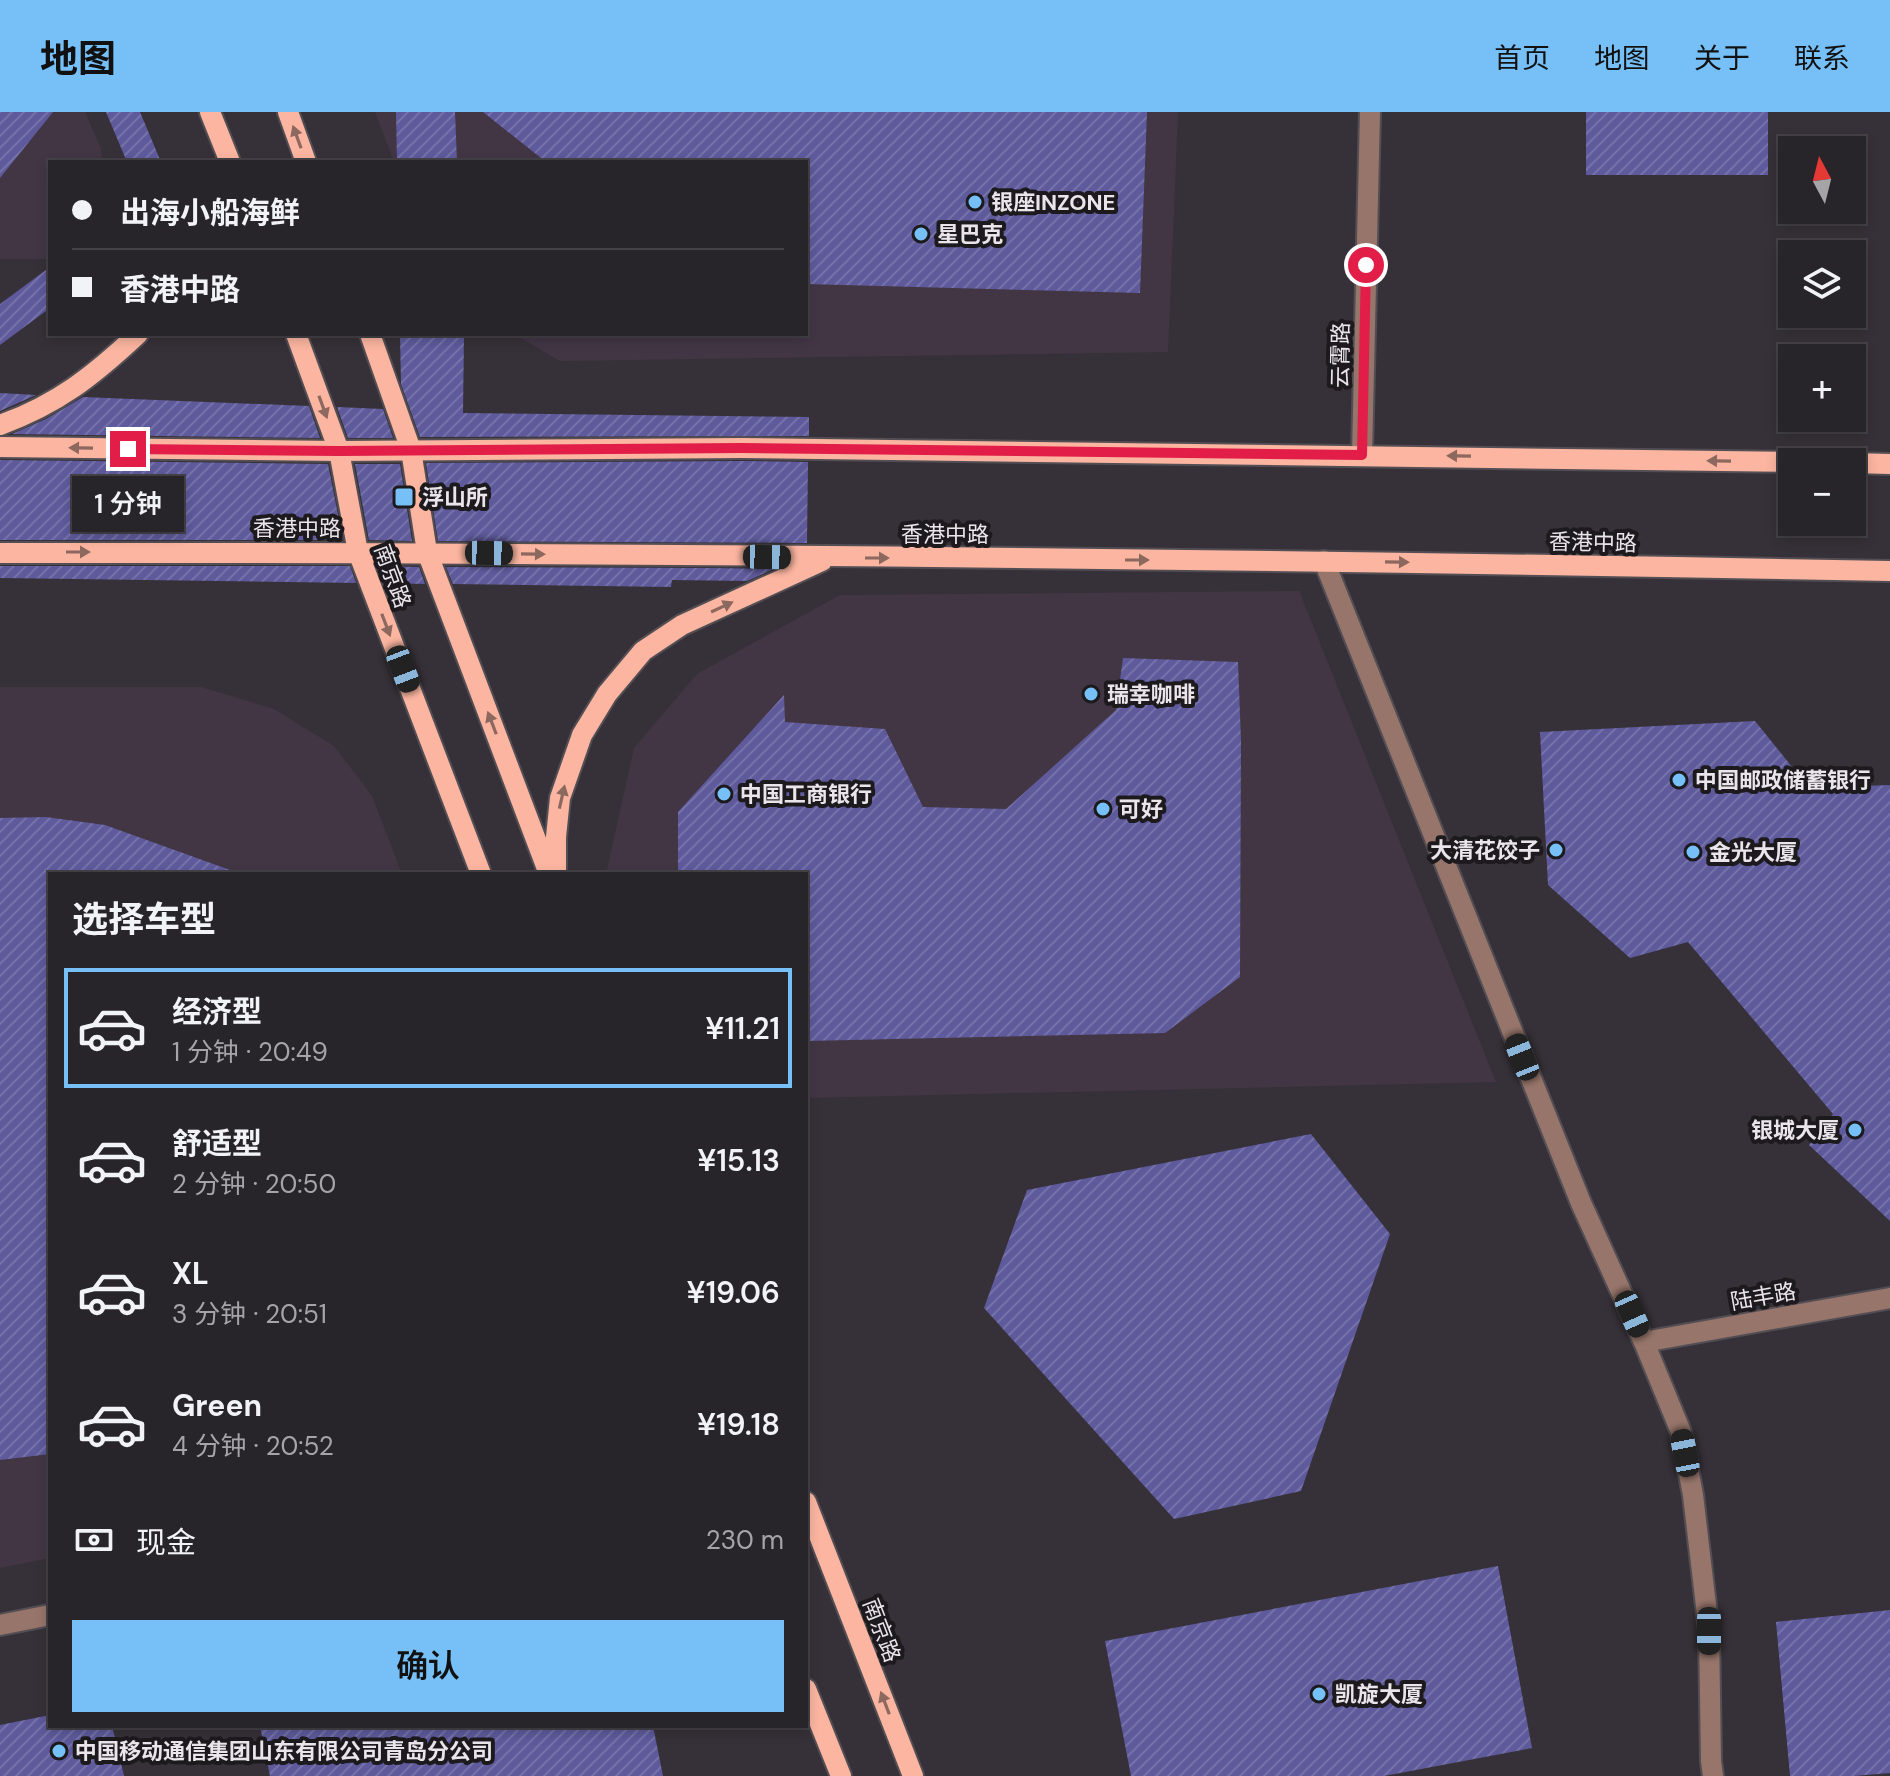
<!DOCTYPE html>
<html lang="zh">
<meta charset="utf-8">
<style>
:root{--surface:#28252a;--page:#302d32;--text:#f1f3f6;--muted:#a5a5a8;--line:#444247;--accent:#76c0f7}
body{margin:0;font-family:"DM Sans","Noto Sans SC",sans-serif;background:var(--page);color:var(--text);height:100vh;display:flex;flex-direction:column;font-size:30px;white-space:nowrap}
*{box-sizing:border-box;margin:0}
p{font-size:26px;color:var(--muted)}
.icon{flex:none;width:44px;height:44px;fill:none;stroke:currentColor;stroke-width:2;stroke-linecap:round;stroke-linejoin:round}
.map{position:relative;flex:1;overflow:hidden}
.details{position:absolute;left:48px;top:760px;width:760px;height:856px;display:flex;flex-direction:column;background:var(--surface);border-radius:0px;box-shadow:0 4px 12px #0003,0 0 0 2px var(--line)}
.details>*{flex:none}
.hud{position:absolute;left:48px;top:48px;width:760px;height:176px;border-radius:0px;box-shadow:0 4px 12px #0003,0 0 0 2px var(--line);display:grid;align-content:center;height:176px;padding:0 24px;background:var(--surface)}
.needle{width:52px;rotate:353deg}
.fabs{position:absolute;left:1778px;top:24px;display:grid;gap:16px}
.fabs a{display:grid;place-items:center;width:88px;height:88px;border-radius:0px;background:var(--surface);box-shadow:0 4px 12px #0003,0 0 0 2px var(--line);font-size:40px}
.end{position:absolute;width:36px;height:36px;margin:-18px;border:10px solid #e11d48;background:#fff;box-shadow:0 0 0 4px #fff}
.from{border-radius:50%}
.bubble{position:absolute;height:56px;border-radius:0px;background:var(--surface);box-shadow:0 4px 12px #0003,0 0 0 2px var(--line);font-size:26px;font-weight:600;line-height:56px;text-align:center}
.car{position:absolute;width:24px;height:48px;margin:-24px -12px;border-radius:10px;box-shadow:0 0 6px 2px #0007;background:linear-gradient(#222 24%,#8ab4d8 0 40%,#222 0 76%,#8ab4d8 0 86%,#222 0)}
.hud b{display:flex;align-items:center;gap:28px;height:76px;font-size:30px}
.hud b+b{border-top:2px solid var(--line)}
.hud i{width:20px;height:20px;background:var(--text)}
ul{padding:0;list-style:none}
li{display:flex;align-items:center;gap:24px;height:120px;margin:0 16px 12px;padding:0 8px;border:4px solid transparent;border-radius:0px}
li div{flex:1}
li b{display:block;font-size:30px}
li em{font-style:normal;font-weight:600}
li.on{border-color:var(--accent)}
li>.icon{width:72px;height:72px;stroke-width:1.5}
h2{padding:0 24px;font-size:36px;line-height:96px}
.pay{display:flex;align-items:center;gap:20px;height:88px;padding:0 24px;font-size:30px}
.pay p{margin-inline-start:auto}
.button{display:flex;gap:16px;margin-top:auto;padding:16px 24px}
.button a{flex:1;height:92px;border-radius:0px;background:var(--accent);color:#111;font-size:32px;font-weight:600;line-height:92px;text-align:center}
header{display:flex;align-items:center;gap:48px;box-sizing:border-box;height:112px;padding:0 40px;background:var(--accent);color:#111}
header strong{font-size:38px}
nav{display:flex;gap:44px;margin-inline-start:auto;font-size:28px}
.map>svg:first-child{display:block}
</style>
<header>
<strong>地图</strong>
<nav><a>首页</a><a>地图</a><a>关于</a><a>联系</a></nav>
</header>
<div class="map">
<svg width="1890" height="1664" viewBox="0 0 1890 1664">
<defs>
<pattern id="building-hatch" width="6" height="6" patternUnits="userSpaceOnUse" patternTransform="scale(2)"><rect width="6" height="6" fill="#5e5a9c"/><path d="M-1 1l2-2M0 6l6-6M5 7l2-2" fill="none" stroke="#7572aa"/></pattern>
</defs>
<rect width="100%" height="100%" fill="#363138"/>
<g fill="#423644">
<path d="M 0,0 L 85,0 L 101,37 L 102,50 L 50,50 L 50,147 L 0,147 Z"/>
<path d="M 375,0 L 1178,0 L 1168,240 L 560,249 L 514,222 L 806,222 L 806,50 L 394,50 Z"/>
<path d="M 1299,479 L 1496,970 L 806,986 L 806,762 L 606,762 L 634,636 L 697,562 L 840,483 Z"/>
<path d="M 0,575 L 201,575 L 274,597 L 334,634 L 372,684 L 402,762 L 50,762 L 50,1446 L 0,1456 Z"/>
</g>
<g fill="url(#building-hatch)">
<path d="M 0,0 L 53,0 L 0,66 Z"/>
<path d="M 106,0 L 140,0 L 161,50 L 127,50 Z"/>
<path d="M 396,0 L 455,0 L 457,50 L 397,50 Z"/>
<path d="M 483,0 L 1147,0 L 1140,181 L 806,172 L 806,50 L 546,50 Z"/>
<rect x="1586" y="0" width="182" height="63"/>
<path d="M 50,155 L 50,196 L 0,233 L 0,192 Z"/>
<path d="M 400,222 L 464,222 L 463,301 L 809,305 L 809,324 L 420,325 L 401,272 Z"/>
<path d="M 0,281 L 36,283 L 0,299 Z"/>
<path d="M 83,285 L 309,294 L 320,326 L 12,322 L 46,307 Z"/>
<path d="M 337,295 L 383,297 L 393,326 L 348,326 Z"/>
<path d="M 0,348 L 328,352 L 343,428 L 0,428 Z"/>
<path d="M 742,349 L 808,350 L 807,431 L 438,429 L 426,351 Z"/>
<path d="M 355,352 L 400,352 L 412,429 L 369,428 Z"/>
<path d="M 0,454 L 350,454 L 356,471 L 0,466 Z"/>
<path d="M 377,454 L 419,455 L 425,472 L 384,471 Z"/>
<path d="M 446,455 L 709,456 L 774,457 L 747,469 L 672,468 L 671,475 L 453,472 Z"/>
<path d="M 1123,546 L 1238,550 L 1241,629 L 1240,865 L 1165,921 L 806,929 L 806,762 L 678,762 L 678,700 L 784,583 L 785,610 L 885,617 L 923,695 L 1006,697 L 1116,598 Z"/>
<path d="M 1755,609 L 1809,676 L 1890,673 L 1890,1109 L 1809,1033 L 1833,1002 L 1688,830 L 1630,846 L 1548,773 L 1540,620 Z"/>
<path d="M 46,705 L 105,713 L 230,758 L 230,762 L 50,762 L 50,1342 L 0,1348 L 0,706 Z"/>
<path d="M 1311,1022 L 1390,1122 L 1301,1379 L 1174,1407 L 984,1196 L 1027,1078 Z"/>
<path d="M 1498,1454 L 1532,1636 L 1384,1664 L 1131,1664 L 1105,1529 Z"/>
<path d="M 1890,1498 L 1890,1661 L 1854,1664 L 1790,1664 L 1776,1510 Z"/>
<path d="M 50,1603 L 50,1614 L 112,1614 L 124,1664 L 0,1664 L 0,1613 Z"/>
<path d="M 260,1614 L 653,1614 L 663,1664 L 270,1664 Z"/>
</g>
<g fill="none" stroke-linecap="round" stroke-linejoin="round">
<defs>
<g id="minor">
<path d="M 1362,343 L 1370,0"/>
<path d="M 1324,449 L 1581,1091 L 1644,1230 L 1681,1320 L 1693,1383 L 1709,1519 L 1711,1649 L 1713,1664"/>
<path d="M 1644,1230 L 1890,1186"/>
<path d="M 0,1513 L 50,1503"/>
</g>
<g id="major">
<path d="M 210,0 L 230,50"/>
<path d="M 288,0 L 306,50"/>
<path d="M 296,222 L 339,339 L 358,440 L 481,762"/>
<path d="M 370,222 L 411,338 L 427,440 L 549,762"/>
<path d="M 0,313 C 58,292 93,264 138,222"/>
<path d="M 0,335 L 339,339 L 742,336 L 1797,350"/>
<path d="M 1852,351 L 1890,352"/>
<path d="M 0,441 C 630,440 1260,447 1890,459"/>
<path d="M 556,762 L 556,725 L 560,686 L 582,623 L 607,582 L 643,539 L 682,513 L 822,449"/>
<path d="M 806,1390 L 913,1664"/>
<path d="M 806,1577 L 841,1664"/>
</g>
</defs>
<use href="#minor" stroke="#534e54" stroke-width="24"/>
<use href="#major" stroke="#534e54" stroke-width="24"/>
<use href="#minor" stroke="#97756a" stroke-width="20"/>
<use href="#major" stroke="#fbb5a0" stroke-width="20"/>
</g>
<defs><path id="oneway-solid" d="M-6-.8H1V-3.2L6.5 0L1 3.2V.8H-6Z" transform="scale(2)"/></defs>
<g fill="#8c685e">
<use href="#oneway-solid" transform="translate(297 25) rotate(-110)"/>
<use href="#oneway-solid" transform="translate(323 295) rotate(70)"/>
<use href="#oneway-solid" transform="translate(81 336) rotate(-179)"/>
<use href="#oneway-solid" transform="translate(1459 344) rotate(-179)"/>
<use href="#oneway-solid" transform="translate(1719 349) rotate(-179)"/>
<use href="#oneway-solid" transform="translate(78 440)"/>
<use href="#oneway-solid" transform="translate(533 442) rotate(1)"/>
<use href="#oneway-solid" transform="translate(877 446)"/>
<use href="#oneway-solid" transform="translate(1137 448)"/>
<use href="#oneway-solid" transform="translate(1397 450) rotate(1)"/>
<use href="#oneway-solid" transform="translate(722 495) rotate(-25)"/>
<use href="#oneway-solid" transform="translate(386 513) rotate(69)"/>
<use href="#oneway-solid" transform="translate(492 611) rotate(-111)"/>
<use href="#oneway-solid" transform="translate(562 685) rotate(-77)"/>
<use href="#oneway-solid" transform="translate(885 1591) rotate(-111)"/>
</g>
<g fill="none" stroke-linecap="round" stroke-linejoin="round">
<path stroke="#e11d48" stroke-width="10" d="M 128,337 L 339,339 L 742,336 L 1362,343 L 1366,153"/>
</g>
<g fill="#76c0f7" stroke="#1c1a1d" stroke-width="3">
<circle cx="975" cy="90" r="8"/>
<circle cx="921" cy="122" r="8"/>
<rect x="394" y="375" width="20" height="20" rx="4"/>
<circle cx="1091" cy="582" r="8"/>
<circle cx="1679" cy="668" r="8"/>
<circle cx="724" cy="682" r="8"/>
<circle cx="1103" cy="697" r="8"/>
<circle cx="1556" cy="738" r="8"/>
<circle cx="1693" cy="740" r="8"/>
<circle cx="1855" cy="1018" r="8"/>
<circle cx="1319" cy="1582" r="8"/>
<circle cx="59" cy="1639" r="8"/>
</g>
<g text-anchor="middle" stroke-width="8" stroke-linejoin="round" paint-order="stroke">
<g font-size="22" font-weight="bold" fill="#e9e5ea" stroke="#1c1a1d" text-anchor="start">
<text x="991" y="98">银座INZONE</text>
<text x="937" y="130">星巴克</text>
<text x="422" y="393">浮山所</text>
<text x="1107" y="590">瑞幸咖啡</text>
<text x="1695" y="676">中国邮政储蓄银行</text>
<text x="740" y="690">中国工商银行</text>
<text x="1119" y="705">可好</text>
<text x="1540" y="746" text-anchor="end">大清花饺子</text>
<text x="1709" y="748">金光大厦</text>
<text x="1839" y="1026" text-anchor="end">银城大厦</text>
<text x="1335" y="1590">凯旋大厦</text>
<text x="75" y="1647">中国移动通信集团山东有限公司青岛分公司</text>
</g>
<g font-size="22" fill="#e9e5ea" stroke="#1c1a1d">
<text transform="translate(1340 243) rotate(-89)" y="8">云霄路</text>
<text x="297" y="424">香港中路</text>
<text x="945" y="430">香港中路</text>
<text transform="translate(1593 430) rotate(1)" y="8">香港中路</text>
<text transform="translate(393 464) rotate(70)" y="8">南京路</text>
<text transform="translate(1763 1184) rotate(-10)" y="8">陆丰路</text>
<text transform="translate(882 1518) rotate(69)" y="8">南京路</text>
</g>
</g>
</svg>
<div class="fabs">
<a><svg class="needle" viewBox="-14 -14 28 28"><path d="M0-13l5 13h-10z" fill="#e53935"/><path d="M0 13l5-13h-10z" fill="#a5a5a8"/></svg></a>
<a><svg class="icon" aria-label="layers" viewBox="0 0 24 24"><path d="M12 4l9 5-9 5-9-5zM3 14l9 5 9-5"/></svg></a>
<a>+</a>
<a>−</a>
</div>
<i class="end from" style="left:1366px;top:153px"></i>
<i class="end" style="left:128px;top:337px"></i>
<div class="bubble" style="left:72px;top:364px;width:112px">1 分钟</div>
<i class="car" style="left:489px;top:441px;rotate:91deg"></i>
<i class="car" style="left:767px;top:445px;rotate:91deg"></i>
<i class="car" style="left:403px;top:557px;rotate:159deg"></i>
<i class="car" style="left:1522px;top:945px;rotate:338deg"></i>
<i class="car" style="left:1632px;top:1202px;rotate:156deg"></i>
<i class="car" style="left:1685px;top:1341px;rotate:349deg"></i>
<i class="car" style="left:1709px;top:1519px;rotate:180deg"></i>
<div class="hud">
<b><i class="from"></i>出海小船海鲜</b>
<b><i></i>香港中路</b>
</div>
<section class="details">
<h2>选择车型</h2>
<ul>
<li class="on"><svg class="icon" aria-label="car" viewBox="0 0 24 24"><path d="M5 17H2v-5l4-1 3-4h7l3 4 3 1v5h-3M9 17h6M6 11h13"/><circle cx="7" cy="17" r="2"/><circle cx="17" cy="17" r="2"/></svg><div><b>经济型</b><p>1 分钟 · 20:49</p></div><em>¥11.21</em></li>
<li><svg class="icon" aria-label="car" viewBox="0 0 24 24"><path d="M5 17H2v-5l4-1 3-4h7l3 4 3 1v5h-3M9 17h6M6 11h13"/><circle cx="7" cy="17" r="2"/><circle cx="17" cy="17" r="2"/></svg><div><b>舒适型</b><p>2 分钟 · 20:50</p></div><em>¥15.13</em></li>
<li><svg class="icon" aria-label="car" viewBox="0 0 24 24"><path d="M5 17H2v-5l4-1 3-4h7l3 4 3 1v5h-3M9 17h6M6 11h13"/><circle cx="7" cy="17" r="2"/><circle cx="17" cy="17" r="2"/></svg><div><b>XL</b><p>3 分钟 · 20:51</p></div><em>¥19.06</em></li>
<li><svg class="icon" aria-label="car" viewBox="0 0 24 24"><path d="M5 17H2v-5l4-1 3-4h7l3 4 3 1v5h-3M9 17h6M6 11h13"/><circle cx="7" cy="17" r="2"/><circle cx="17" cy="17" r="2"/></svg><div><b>Green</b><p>4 分钟 · 20:52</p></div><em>¥19.18</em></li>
</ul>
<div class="pay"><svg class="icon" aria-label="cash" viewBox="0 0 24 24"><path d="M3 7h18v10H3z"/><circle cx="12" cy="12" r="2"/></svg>现金<p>230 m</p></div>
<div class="button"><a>确认</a></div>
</section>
</div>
